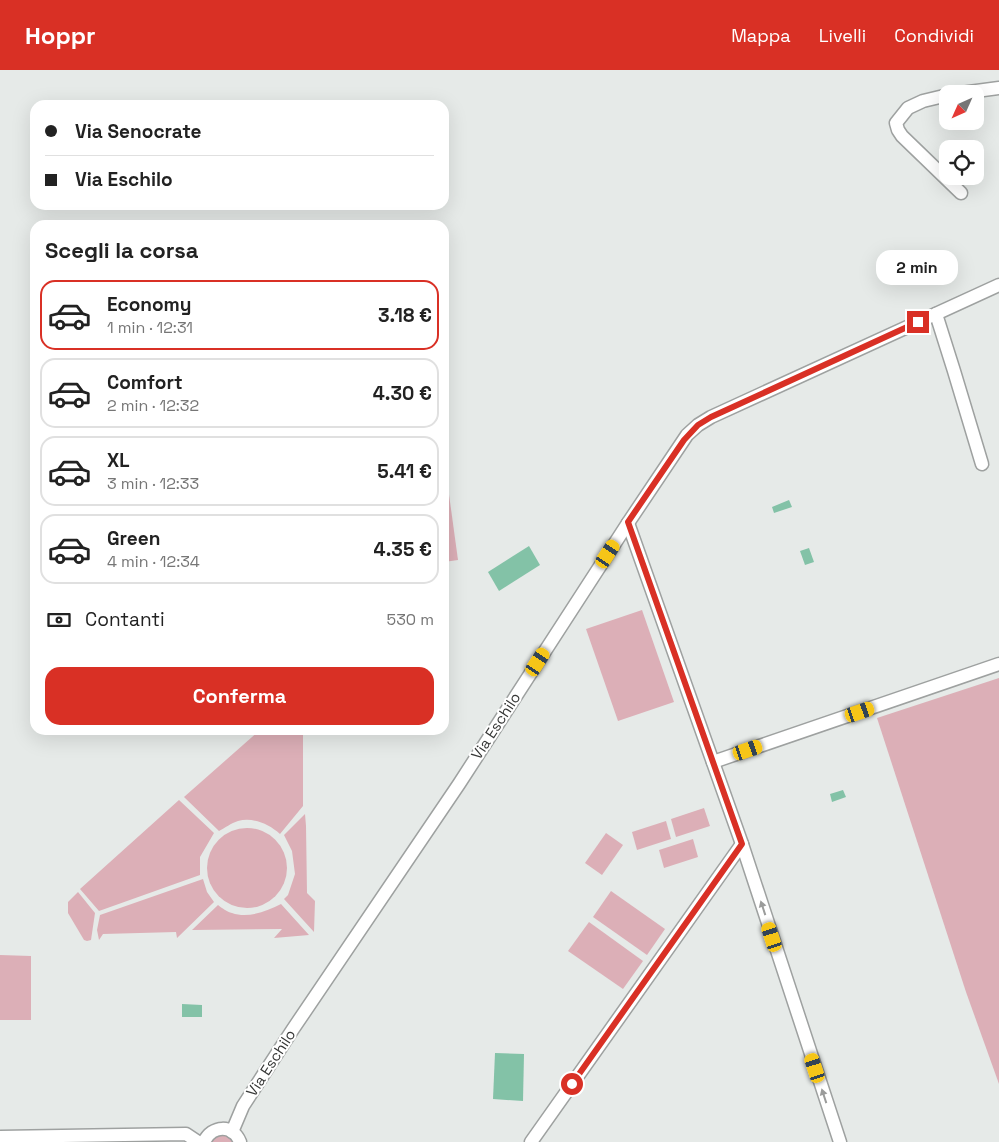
<!DOCTYPE html>
<html lang="it">
<meta charset="utf-8">
<style>
:root{--surface:#fff;--page:#f2f2f2;--text:#222;--muted:#767676;--line:#e0e0e0;--accent:#d93025}
body{margin:0;font-family:"Space Grotesk",sans-serif;background:var(--page);color:var(--text);height:100vh;display:flex;flex-direction:column;font-size:19px;white-space:nowrap}
*{box-sizing:border-box;margin:0}
p{font-size:16px;color:var(--muted)}
.icon{flex:none;width:28px;height:28px;fill:none;stroke:currentColor;stroke-width:2;stroke-linecap:round;stroke-linejoin:round}
.map{position:relative;flex:1;overflow:hidden}
.sheet{position:absolute;left:30px;top:150px;width:419px;height:515px;display:flex;flex-direction:column;background:var(--surface);border-radius:15px;box-shadow:0 5px 20px #0002}
.sheet>*{flex:none}
.top-card{position:absolute;left:30px;top:30px;width:419px;height:110px;border-radius:15px;box-shadow:0 5px 20px #0002;display:grid;align-content:center;height:110px;padding:0 15px;background:var(--surface)}
.needle{width:32px;rotate:225deg}
.tools{position:absolute;left:939px;top:15px;display:grid;gap:10px}
.tools a{display:grid;place-items:center;width:45px;height:45px;border-radius:10px;background:var(--surface);box-shadow:0 5px 20px #0002;font-size:25px}
.end{position:absolute;width:22px;height:22px;margin:-11px;border:6px solid #d93025;background:#fff;box-shadow:0 0 0 2px #fff}
.from{border-radius:50%}
.bubble{position:absolute;height:35px;border-radius:15px;background:var(--surface);box-shadow:0 5px 20px #0002;font-size:16px;font-weight:700;line-height:35px;text-align:center}
.car{position:absolute;width:15px;height:30px;margin:-15px -8px;border-radius:6px;box-shadow:0 0 4px 1px #0007;background:linear-gradient(#f5c518 24%,#345 0 40%,#f5c518 0 76%,#345 0 86%,#f5c518 0)}
.top-card b{display:flex;align-items:center;gap:18px;height:48px;font-size:19px}
.top-card b+b{border-top:1px solid var(--line)}
.top-card i{width:12px;height:12px;background:var(--text)}
ul{padding:0;list-style:none}
li{display:flex;align-items:center;gap:15px;height:70px;margin:0 10px 8px;padding:0 5px;border:2px solid var(--line);border-radius:15px}
li div{flex:1}
li b{display:block;font-size:19px}
li em{font-style:normal;font-weight:700}
li.active{border-color:var(--accent)}
li>.icon{width:45px;height:45px;stroke-width:1.5}
h2{padding:0 15px;font-size:22px;line-height:60px}
.pay{display:flex;align-items:center;gap:12px;height:55px;padding:0 15px;font-size:19px}
.pay p{margin-inline-start:auto}
.action{display:flex;gap:10px;margin-top:auto;padding:10px 15px}
.action a{flex:1;height:58px;border-radius:15px;background:var(--accent);color:#fff;font-size:20px;font-weight:700;line-height:58px;text-align:center}
header{display:flex;align-items:center;gap:30px;box-sizing:border-box;height:70px;padding:0 25px;background:var(--accent);color:#fff}
header strong{font-size:24px}
nav{display:flex;gap:28px;margin-inline-start:auto;font-size:18px}
.map>svg:first-child{display:block}
</style>
<header>
<strong>Hoppr</strong>
<nav><a>Mappa</a><a>Livelli</a><a>Condividi</a></nav>
</header>
<div class="map">
<svg width="999" height="1072" viewBox="0 0 999 1072">
<rect width="100%" height="100%" fill="#e6eae8"/>
<g fill="#dcafb7">
<path d="M 444,388 L 458,490 L 444,492 Z"/>
<path d="M 642,540 L 674,632 L 618,651 L 586,559 Z"/>
<path d="M 999,608 L 999,1014 L 966,922 L 877,648 Z"/>
<path d="M 260,660 L 303,660 L 303,736 L 280,764 C 269,754 253,747 238,751 C 231,753 225,758 219,761 L 184,727 Z"/>
<path d="M 179,730 L 214,763 L 200,787 L 200,805 L 99,841 L 80,819 Z"/>
<path d="M 704,738 L 710,756 L 676,767 L 671,749 Z"/>
<path d="M 305,744 L 306,756 L 307,823 L 315,831 L 314,862 L 284,829 L 288,825 L 295,804 L 292,781 L 284,765 Z"/>
<path d="M 666,751 L 671,769 L 637,780 L 632,762 Z"/>
<circle cx="247" cy="798" r="40"/>
<path d="M 606,763 L 623,775 L 602,805 L 585,793 Z"/>
<path d="M 693,769 L 698,787 L 664,798 L 659,780 Z"/>
<path d="M 203,809 L 207,822 L 214,832 L 177,868 L 176,862 L 103,864 L 99,870 L 97,860 L 100,845 Z"/>
<path d="M 611,821 L 665,859 L 647,885 L 593,847 Z"/>
<path d="M 78,822 L 95,843 L 91,870 L 87,871 L 84,870 L 68,843 L 68,832 Z"/>
<path d="M 281,834 L 309,865 L 274,868 L 282,859 L 192,860 L 218,835 C 222,838 227,842 232,843 C 248,849 267,841 281,834 Z"/>
<path d="M 589,852 L 643,891 L 623,919 L 568,881 Z"/>
<path d="M 0,885 L 31,886 L 31,950 L 0,950 Z"/>
<path d="M 224,1063 L 236,1072 L 210,1072 L 212,1068 Z"/>
</g>
<g fill="#83c2a7">
<path d="M 789,430 L 792,437 L 774,443 L 772,437 Z"/>
<path d="M 529,476 L 540,495 L 499,521 L 488,502 Z"/>
<path d="M 809,478 L 814,492 L 805,495 L 800,481 Z"/>
<path d="M 843,720 L 846,727 L 832,732 L 830,724 Z"/>
<path d="M 182,934 L 202,935 L 202,947 L 182,947 Z"/>
<path d="M 495,983 L 524,984 L 523,1031 L 493,1029 Z"/>
</g>
<g fill="none" stroke-linecap="round" stroke-linejoin="round">
<defs>
<g id="street">
<path d="M 954,24 L 999,18"/>
<path d="M 948,25 L 923,31 L 908,38 L 896,53 L 898,60 L 902,66 L 961,123"/>
<path d="M 936,244 L 954,301 L 982,394"/>
<path d="M 628,453 L 742,774 L 840,1072"/>
<path d="M 713,692 L 999,594"/>
<path d="M 232,1062 L 243,1036 L 293,959 L 459,714 L 628,453 L 687,365 L 698,355 L 711,347 L 999,215"/>
<path d="M 0,1067 L 186,1064 L 198,1072"/>
<path d="M 204,1072 C 212,1055 233,1054 240,1072"/>
<path d="M 531,1072 L 742,774"/>
</g>
</defs>
<use href="#street" stroke="#9ea1a0" stroke-width="15"/>
<use href="#street" stroke="#fff" stroke-width="12"/>
</g>
<defs><path id="oneway-solid" d="M-6-.8H1V-3.2L6.5 0L1 3.2V.8H-6Z" transform="scale(1.25)"/></defs>
<g fill="#9b9c9b">
<use href="#oneway-solid" transform="translate(763 838) rotate(-108)"/>
<use href="#oneway-solid" transform="translate(824 1026) rotate(-108)"/>
</g>
<g fill="none" stroke-linecap="round" stroke-linejoin="round">
<path stroke="#d93025" stroke-width="6" d="M 572,1014 L 742,774 L 628,452 L 684,370 L 698,355 L 711,347 L 918,252"/>
</g>
<g text-anchor="middle" stroke-width="4" stroke-linejoin="round" paint-order="stroke">
<g font-size="15" fill="#373837" stroke="#fff">
<text transform="translate(496 656) rotate(-57)" y="5">Via Eschilo</text>
<text transform="translate(271 993) rotate(-57)" y="5">Via Eschilo</text>
</g>
</g>
</svg>
<div class="tools">
<a><svg class="needle" viewBox="-14 -14 28 28"><path d="M0-13l5 13h-10z" fill="#e53935"/><path d="M0 13l5-13h-10z" fill="#767676"/></svg></a>
<a><svg class="icon" aria-label="locate" viewBox="0 0 24 24"><circle cx="12" cy="12" r="6"/><path d="M12 2v4M12 18v4M2 12h4M18 12h4"/></svg></a>
</div>
<i class="end from" style="left:572px;top:1014px"></i>
<i class="end" style="left:918px;top:252px"></i>
<div class="bubble" style="left:876px;top:180px;width:82px">2 min</div>
<i class="car" style="left:608px;top:484px;rotate:33deg"></i>
<i class="car" style="left:538px;top:592px;rotate:33deg"></i>
<i class="car" style="left:860px;top:642px;rotate:71deg"></i>
<i class="car" style="left:748px;top:680px;rotate:71deg"></i>
<i class="car" style="left:772px;top:867px;rotate:342deg"></i>
<i class="car" style="left:815px;top:998px;rotate:342deg"></i>
<div class="top-card">
<b><i class="from"></i>Via Senocrate</b>
<b><i></i>Via Eschilo</b>
</div>
<section class="sheet">
<h2>Scegli la corsa</h2>
<ul>
<li class="active"><svg class="icon" aria-label="car" viewBox="0 0 24 24"><path d="M5 17H2v-5l4-1 3-4h7l3 4 3 1v5h-3M9 17h6M6 11h13"/><circle cx="7" cy="17" r="2"/><circle cx="17" cy="17" r="2"/></svg><div><b>Economy</b><p>1 min · 12:31</p></div><em>3.18 €</em></li>
<li><svg class="icon" aria-label="car" viewBox="0 0 24 24"><path d="M5 17H2v-5l4-1 3-4h7l3 4 3 1v5h-3M9 17h6M6 11h13"/><circle cx="7" cy="17" r="2"/><circle cx="17" cy="17" r="2"/></svg><div><b>Comfort</b><p>2 min · 12:32</p></div><em>4.30 €</em></li>
<li><svg class="icon" aria-label="car" viewBox="0 0 24 24"><path d="M5 17H2v-5l4-1 3-4h7l3 4 3 1v5h-3M9 17h6M6 11h13"/><circle cx="7" cy="17" r="2"/><circle cx="17" cy="17" r="2"/></svg><div><b>XL</b><p>3 min · 12:33</p></div><em>5.41 €</em></li>
<li><svg class="icon" aria-label="car" viewBox="0 0 24 24"><path d="M5 17H2v-5l4-1 3-4h7l3 4 3 1v5h-3M9 17h6M6 11h13"/><circle cx="7" cy="17" r="2"/><circle cx="17" cy="17" r="2"/></svg><div><b>Green</b><p>4 min · 12:34</p></div><em>4.35 €</em></li>
</ul>
<div class="pay"><svg class="icon" aria-label="cash" viewBox="0 0 24 24"><path d="M3 7h18v10H3z"/><circle cx="12" cy="12" r="2"/></svg>Contanti<p>530 m</p></div>
<div class="action"><a>Conferma</a></div>
</section>
</div>
